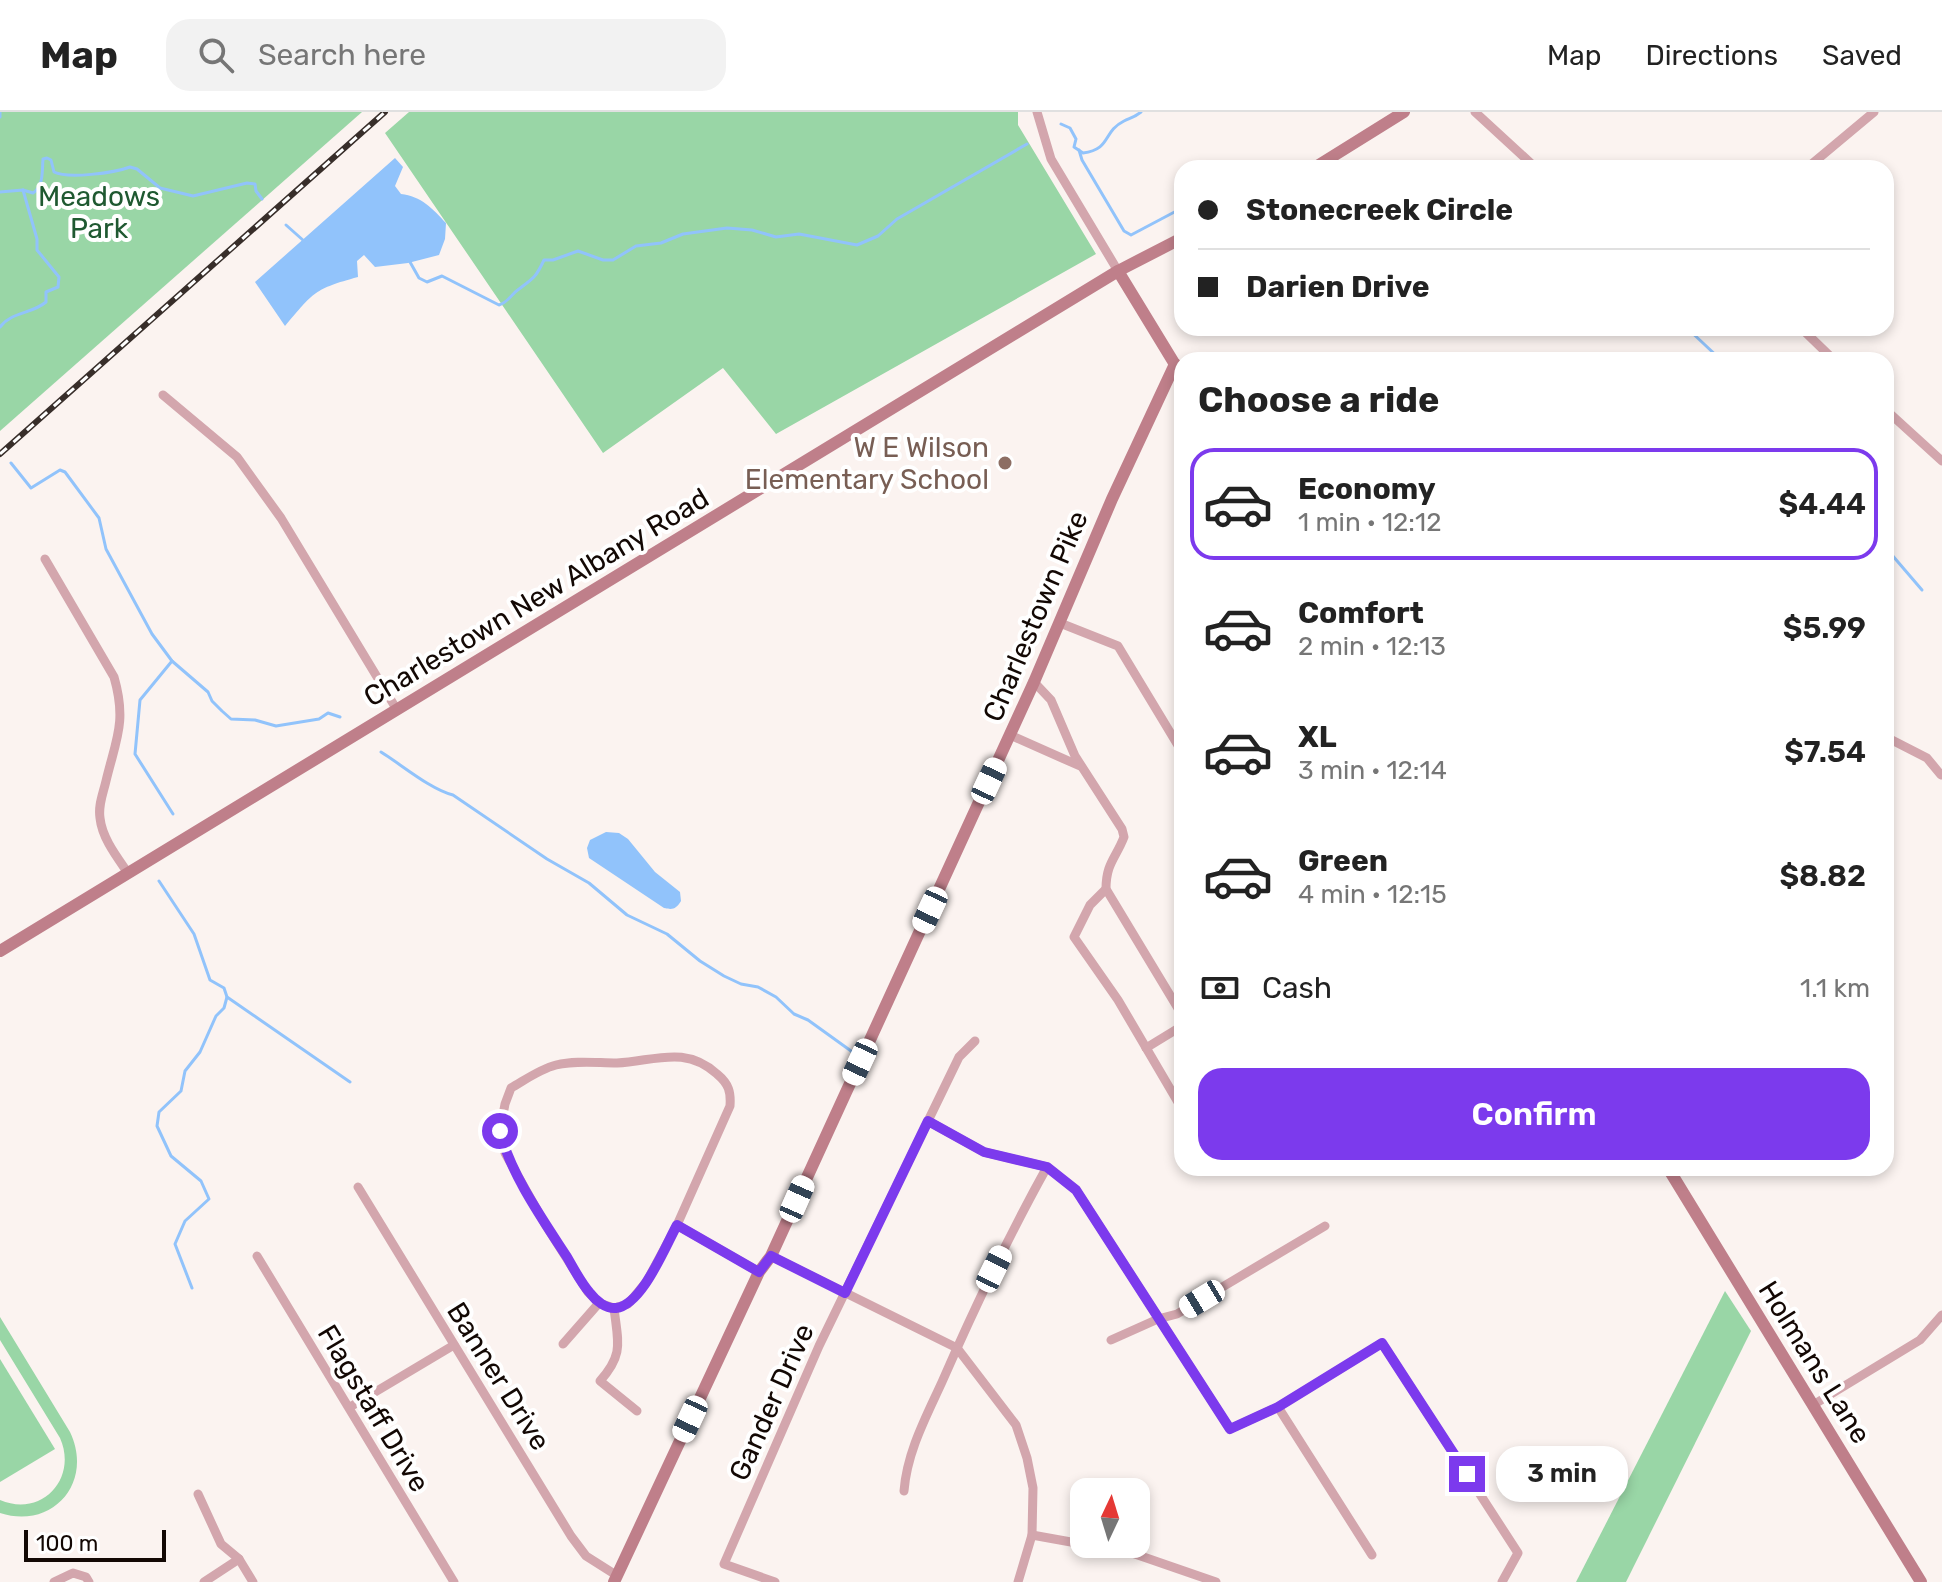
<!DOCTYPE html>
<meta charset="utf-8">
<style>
:root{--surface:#fff;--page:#f2f2f2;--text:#222;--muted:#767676;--line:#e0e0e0;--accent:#7c3aed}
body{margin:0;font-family:Rubik,sans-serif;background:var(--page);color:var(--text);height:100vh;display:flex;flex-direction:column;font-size:30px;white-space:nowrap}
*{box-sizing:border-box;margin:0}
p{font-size:26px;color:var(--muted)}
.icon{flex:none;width:44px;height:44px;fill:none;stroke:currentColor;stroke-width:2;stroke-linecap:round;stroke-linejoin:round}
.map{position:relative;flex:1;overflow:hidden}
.details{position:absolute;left:1174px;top:240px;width:720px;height:824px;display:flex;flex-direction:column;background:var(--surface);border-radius:24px;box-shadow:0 4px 12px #0003}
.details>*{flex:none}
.banner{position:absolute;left:1174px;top:48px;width:720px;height:176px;border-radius:24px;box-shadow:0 4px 12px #0003;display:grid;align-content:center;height:176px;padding:0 24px;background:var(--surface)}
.needle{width:52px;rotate:4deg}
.tools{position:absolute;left:1070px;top:1366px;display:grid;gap:16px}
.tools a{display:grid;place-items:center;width:80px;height:80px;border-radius:16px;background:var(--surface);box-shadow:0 4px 12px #0003;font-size:40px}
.scale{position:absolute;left:24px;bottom:20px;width:142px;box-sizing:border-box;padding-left:8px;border:4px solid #130804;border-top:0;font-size:22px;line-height:28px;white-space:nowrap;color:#130804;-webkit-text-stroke:6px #fff;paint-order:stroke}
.end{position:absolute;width:36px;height:36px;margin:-18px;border:10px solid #7c3aed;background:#fff;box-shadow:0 0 0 4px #fff}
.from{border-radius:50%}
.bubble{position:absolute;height:56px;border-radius:24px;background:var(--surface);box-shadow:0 4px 12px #0003;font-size:26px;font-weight:600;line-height:56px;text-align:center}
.car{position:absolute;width:24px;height:48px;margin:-24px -12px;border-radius:10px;box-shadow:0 0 6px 2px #0007;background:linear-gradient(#fff 24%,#345 0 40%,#fff 0 76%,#345 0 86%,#fff 0)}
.banner b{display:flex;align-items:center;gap:28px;height:76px;font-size:30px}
.banner b+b{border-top:2px solid var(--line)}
.banner i{width:20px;height:20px;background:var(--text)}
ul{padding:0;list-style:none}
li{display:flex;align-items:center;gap:24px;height:112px;margin:0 16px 12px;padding:0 8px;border:4px solid transparent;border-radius:24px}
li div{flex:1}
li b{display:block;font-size:30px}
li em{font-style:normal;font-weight:600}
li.active{border-color:var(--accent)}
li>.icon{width:72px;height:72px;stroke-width:1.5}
h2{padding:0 24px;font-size:36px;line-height:96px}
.pay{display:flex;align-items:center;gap:20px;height:88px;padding:0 24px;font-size:30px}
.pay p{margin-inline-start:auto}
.primary-button{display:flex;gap:16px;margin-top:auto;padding:16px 24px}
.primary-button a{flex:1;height:92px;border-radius:24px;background:var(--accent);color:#fff;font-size:32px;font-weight:600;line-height:92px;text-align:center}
header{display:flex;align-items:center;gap:48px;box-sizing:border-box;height:112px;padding:0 40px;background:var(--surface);border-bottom:2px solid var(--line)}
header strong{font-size:38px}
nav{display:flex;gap:44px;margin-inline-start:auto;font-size:28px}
.search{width:560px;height:72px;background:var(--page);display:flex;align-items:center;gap:20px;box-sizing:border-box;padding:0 28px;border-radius:24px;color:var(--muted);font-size:30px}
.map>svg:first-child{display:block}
</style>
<header>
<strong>Map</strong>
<div class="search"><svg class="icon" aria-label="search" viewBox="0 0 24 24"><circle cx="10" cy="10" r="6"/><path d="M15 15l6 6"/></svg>Search here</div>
<nav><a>Map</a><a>Directions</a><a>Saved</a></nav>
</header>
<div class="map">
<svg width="1942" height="1470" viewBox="0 0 1942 1470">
<rect width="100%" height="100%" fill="#fbf3f0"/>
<g fill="#99d6a6">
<path d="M 0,0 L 362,0 L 0,319 Z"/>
<path d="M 409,0 L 1018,0 L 1018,13 L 1096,142 L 776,322 L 723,256 L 603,341 L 385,21 Z"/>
<path d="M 1725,1179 L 1751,1219 L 1626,1470 L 1576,1470 Z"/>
<path d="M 0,1205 L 70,1320 C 94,1370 53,1418 0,1401 L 0,1388 C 42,1406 78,1366 60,1326 L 0,1228 Z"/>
<path d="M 0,1247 L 55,1337 L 0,1370 Z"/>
</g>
<g fill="#91c3fb">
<path d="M 395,46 L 403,55 L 395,74 L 401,82 C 421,84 433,97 446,111 L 445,127 L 439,143 L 408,151 L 375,155 L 364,143 L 357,149 L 358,165 C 314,177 314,180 285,214 L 255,170 Z"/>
<path d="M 606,720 L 619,721 L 628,727 L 655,760 L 680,780 L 681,789 C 676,797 673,798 664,796 L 589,746 L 587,736 L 590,728 Z"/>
</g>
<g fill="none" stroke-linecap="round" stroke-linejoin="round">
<g stroke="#91c3fb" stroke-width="3">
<path d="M 0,5 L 0,0"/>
<path d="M 1061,12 L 1070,16 L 1076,27 L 1074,35 L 1083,41 C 1112,37 1102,20 1124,9 C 1130,6 1135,5 1141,0"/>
<path d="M 1079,38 L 1082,48 L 1124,119 L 1131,123 L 1182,96"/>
<path d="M 0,80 L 23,78 L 33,81 C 44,74 42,58 43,47 L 47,46 L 51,48 L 54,60 C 68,67 114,61 130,55 L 137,57 L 160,76 L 193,84 L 247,71 L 255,72 L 256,79 L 262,87"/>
<path d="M 286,113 L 304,129"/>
<path d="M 410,150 L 419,166 L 427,170 L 442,164 L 499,193 C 509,190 510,183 519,177 C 534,166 536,165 544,148 L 553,148 L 578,139 L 603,148 L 613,148 L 636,134 L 661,131 L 683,122 L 727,116 L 752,118 L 776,125 L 799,122 L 857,133 L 878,124 L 897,107 L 1027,32"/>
<path d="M 0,215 C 11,200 32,202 46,190 L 46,180 L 58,175 L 59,165 L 37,138 L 37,127 L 23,78"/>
<path d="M 1687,216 L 1721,248"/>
<path d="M 11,351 L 31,376 L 60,358 L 65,360 L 99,406 L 106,437 L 152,522 L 172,549 L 208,580 L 212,589 L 222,599 L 231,607 L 255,608 L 276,614 L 319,607 L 328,601 L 340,605"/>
<path d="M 1886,436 L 1922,478"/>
<path d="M 172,549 L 140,588 L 135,642 L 173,702"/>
<path d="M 381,640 C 402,653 430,677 453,683 L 547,747 L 589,771 L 627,803 L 667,822 L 700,849 L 724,864 L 741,872 L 758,875 L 776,885 L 794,902 L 808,908 L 858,944"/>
<path d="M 159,769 L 194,822 L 210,868 L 224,876 L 227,885 L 350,970"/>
<path d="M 192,1176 L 175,1132 L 185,1109 L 209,1087 L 201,1069 L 171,1044 L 157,1014 L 159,1000 L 181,979 L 185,959 L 200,940 L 216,904 L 224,896 L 227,885"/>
</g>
<g stroke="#d3a6ad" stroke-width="9">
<path d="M 1037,0 L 1051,47 L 1118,159"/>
<path d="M 1475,0 L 1536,56"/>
<path d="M 1807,56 L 1874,0"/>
<path d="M 1801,216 L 1834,248"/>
<path d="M 163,283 L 237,345 L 281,406 L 397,598"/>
<path d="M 1886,298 L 1942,349"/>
<path d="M 45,447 L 114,565 C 127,610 116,627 106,669 C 103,682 98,693 100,706 C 102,726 117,745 128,761"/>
<path d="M 1060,511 L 1118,534 L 1182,640"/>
<path d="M 1034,570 L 1051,588 L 1075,644 L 1122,717 L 1124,725 C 1116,746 1106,751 1106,777 L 1182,903"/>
<path d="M 1010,623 L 1080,654"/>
<path d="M 1886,625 L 1927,646 L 1941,663"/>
<path d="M 1106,777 L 1090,793 L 1074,825 L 1118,888 L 1182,997"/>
<path d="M 1146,936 L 1182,914"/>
<path d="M 928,1009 L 984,1040 L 1047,1055 L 1076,1078 L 1230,1317 L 1278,1295 L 1382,1231 L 1518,1441 L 1502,1470"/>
<path d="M 358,1075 L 571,1424 L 586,1444 L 616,1463"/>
<path d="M 677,1113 L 647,1169 L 628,1192 L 614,1196 L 599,1191 L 588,1180 L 545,1112 L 505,1041 L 500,1019 L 505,992 L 511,976 C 525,968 540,957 556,953 C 576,948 597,951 617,951 C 655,949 685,933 717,962 C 729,972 731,980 730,994 L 677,1113 L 759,1160"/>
<path d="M 257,1144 L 454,1470"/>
<path d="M 771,1144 L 957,1236 L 1016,1313 L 1027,1346 L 1033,1376 L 1032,1423 L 1018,1470"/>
<path d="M 614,1196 C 618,1231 624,1242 600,1269 L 637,1299"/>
<path d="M 1111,1228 L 1158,1207 L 1177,1202 L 1325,1114"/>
<path d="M 563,1232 L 599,1191"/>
<path d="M 1813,1293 L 1920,1228 L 1942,1203"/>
<path d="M 350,1295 L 454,1233"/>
<path d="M 1278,1295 L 1372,1443"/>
<path d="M 904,1379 C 907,1340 926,1305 942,1270 C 974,1197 1008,1125 1047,1055"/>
<path d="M 198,1382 L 221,1432 L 239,1447 L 253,1470"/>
<path d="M 1032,1423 L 1132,1441 L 1216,1470"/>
<path d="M 54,1470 L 73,1461 L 86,1465 L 89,1470"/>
<path d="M 204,1470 L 239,1447"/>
<path d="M 775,1470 L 724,1452 L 819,1234 L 959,945 L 975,929"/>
</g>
<g stroke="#bf7f8a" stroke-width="12">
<path d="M 1314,56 L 1404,0"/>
<path d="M 1118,159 L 1182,264"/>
<path d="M 0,839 L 1118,159 L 1182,126"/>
<path d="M 1668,1056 L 1921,1470"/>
<path d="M 614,1470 L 759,1160 L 771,1144 L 1034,570 L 1112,387 L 1175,252"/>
</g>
<defs>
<path id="rail" d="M 0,342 L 385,0"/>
</defs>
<use href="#rail" stroke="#382e2a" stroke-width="6"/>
<use href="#rail" stroke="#fff" stroke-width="3" stroke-dasharray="9" stroke-linecap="butt"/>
</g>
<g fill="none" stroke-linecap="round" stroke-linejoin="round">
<path stroke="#7c3aed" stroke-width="10" d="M 500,1019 C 510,1061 543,1108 567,1145 C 574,1157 581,1171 590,1181 C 596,1189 606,1197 616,1196 C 642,1193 665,1135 677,1113 L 759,1160 L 771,1144 L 845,1181 L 928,1009 L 984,1040 L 1047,1055 L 1076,1078 L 1230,1317 L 1278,1295 L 1382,1231 L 1467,1362"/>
</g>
<circle fill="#8d6e63" stroke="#fff" stroke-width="3" cx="1005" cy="351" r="8"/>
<g text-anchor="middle" stroke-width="8" stroke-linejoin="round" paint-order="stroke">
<g font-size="28" fill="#1f5931" stroke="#fff">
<text x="99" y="94">Meadows<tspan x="99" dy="32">Park</tspan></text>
</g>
<g font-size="28" fill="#785e54" stroke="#fff" text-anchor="end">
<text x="989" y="345">W E Wilson<tspan x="989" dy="32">Elementary School</tspan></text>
</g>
<g font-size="28" fill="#130804" stroke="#fff">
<text transform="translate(536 485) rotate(-31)" y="10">Charlestown New Albany Road</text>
<text transform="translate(1035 504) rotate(-67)" y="10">Charlestown Pike</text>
<text transform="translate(1815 1250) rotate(58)" y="10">Holmans Lane</text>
<text transform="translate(499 1264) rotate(58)" y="10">Banner Drive</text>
<text transform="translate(771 1290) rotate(-66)" y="10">Gander Drive</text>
<text transform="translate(374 1296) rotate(59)" y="10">Flagstaff Drive</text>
</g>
</g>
</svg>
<div class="tools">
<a><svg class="needle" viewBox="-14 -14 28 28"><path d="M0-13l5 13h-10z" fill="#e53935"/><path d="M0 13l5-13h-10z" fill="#767676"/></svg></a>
</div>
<div class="scale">100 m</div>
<i class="end from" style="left:500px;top:1019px"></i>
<i class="end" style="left:1467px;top:1362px"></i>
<div class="bubble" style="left:1496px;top:1334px;width:132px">3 min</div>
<i class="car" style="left:989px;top:669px;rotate:25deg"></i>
<i class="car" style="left:930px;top:798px;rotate:205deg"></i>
<i class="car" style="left:860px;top:950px;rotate:205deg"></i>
<i class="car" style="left:797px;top:1087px;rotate:24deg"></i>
<i class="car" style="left:994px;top:1157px;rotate:26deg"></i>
<i class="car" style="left:1202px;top:1187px;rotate:239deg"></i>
<i class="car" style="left:690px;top:1307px;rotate:205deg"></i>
<div class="banner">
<b><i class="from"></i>Stonecreek Circle</b>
<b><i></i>Darien Drive</b>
</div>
<section class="details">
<h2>Choose a ride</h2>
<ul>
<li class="active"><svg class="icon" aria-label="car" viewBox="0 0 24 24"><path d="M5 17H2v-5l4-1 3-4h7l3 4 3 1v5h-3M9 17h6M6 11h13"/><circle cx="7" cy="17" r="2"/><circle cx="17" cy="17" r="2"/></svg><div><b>Economy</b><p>1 min · 12:12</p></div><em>$4.44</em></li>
<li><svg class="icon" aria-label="car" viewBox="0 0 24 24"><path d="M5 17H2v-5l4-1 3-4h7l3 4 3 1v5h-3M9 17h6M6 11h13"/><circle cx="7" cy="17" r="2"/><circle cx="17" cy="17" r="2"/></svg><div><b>Comfort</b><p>2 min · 12:13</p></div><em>$5.99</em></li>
<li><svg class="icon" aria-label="car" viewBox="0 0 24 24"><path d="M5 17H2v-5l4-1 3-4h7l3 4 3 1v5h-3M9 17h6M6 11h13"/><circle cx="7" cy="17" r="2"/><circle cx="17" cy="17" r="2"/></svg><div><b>XL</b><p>3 min · 12:14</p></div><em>$7.54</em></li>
<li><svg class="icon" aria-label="car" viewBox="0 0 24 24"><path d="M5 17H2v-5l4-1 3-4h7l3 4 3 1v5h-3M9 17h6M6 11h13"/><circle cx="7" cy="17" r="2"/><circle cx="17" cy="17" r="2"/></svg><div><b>Green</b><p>4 min · 12:15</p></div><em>$8.82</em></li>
</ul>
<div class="pay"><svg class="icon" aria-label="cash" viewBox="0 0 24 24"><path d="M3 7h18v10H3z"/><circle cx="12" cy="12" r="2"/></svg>Cash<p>1.1 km</p></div>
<div class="primary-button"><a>Confirm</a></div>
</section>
</div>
